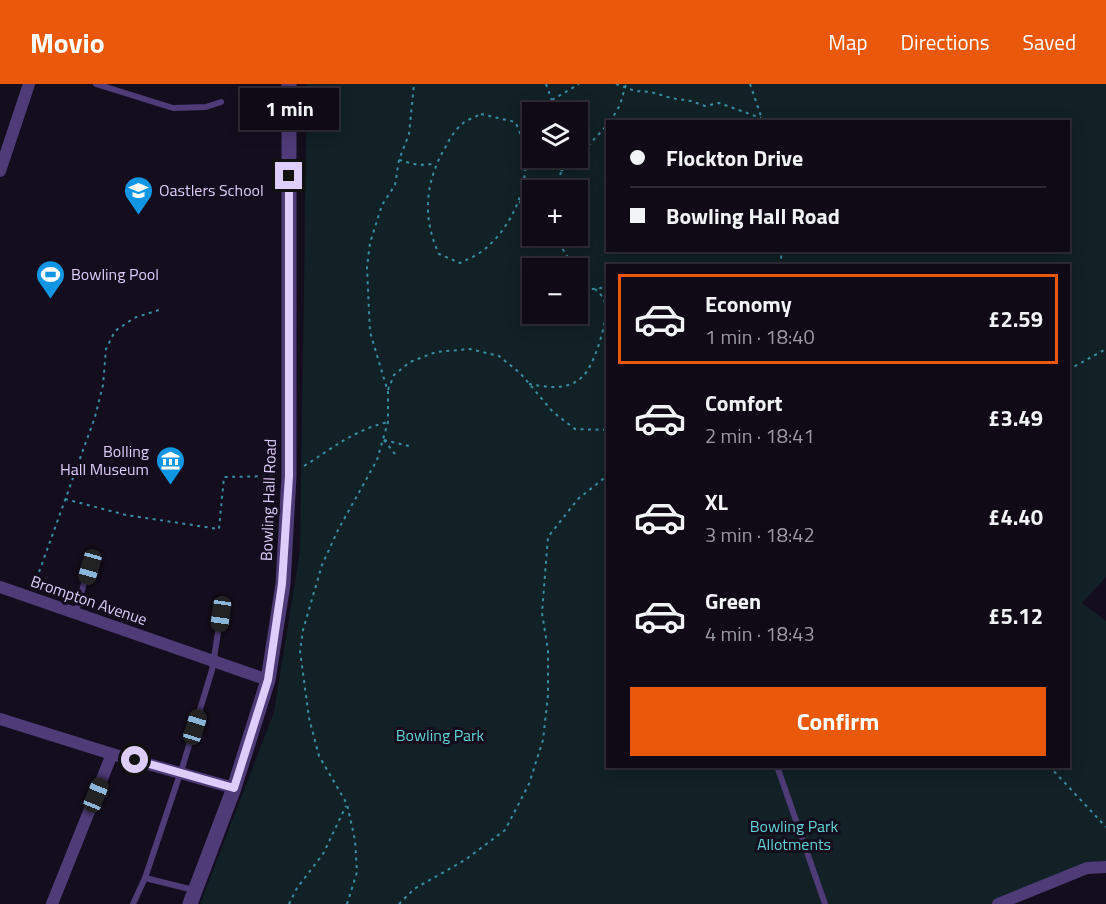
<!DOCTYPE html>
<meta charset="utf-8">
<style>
:root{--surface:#0f0a16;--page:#1d1823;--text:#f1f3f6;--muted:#9b9aa1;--line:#2f2b35;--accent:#ea580c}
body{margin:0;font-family:"Titillium Web",sans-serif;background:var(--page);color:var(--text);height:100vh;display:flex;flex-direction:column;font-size:22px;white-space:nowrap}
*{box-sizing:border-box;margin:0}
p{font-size:20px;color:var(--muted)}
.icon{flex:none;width:33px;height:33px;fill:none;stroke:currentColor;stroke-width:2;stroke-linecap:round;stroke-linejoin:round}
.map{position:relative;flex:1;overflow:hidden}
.side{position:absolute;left:606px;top:180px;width:464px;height:504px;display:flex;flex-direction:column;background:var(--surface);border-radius:0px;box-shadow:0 3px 15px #0003,0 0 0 2px var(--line)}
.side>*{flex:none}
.guide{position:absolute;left:606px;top:36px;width:464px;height:132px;border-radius:0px;box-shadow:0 3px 15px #0003,0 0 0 2px var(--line);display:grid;align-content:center;height:132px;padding:0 24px;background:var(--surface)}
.controls{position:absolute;left:522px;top:18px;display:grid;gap:12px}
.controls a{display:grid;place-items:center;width:66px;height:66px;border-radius:0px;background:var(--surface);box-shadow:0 3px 15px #0003,0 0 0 2px var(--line);font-size:30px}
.end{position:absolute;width:27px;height:27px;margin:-14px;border:8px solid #deccfb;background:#111;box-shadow:0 0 0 3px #111}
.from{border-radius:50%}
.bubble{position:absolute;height:42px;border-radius:0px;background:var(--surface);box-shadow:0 3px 15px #0003,0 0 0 2px var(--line);font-size:20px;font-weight:700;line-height:42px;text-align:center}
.car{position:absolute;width:18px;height:36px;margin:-18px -9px;border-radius:8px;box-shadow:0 0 4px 2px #0007;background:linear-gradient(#222 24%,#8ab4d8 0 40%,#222 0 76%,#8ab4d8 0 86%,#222 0)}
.guide b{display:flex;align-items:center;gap:21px;height:57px;font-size:22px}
.guide b+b{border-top:2px solid var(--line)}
.guide i{width:15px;height:15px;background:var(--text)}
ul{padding:10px 0 0;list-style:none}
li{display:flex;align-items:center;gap:18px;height:90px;margin:0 12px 9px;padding:0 12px;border:3px solid transparent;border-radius:0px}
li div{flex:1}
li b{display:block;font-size:22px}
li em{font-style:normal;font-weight:700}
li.active{border-color:var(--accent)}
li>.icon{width:54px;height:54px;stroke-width:1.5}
.action{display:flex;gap:12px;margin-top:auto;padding:12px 24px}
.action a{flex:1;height:69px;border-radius:0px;background:var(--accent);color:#fff;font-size:24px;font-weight:700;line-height:69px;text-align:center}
header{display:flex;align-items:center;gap:36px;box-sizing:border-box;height:84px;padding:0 30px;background:var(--accent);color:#fff}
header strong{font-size:28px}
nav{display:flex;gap:33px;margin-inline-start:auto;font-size:21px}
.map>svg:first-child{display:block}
</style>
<header>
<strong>Movio</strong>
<nav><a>Map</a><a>Directions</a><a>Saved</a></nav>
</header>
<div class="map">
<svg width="1106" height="820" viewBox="0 0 1106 820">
<rect width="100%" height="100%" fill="#140d1d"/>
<path fill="#112126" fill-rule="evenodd" d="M 307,0 L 1106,0 L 1106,493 L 1082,519 L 1106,537 L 1106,783 L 998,820 L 200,820 L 274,628 L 300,466 ZM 532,28 L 578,28 L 578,74 L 532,74 ZM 608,38 L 1068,38 L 1068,166 L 608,166 ZM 532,106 L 578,106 L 578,152 L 532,152 ZM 608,182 L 1068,182 L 1068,682 L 608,682 ZM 532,184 L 578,184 L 578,230 L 532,230 Z"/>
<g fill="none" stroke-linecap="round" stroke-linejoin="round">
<g stroke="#368fa6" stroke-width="2" stroke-dasharray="3 4.5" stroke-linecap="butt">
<path d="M 546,0 L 556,28"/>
<path d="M 616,0 L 635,7 L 651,8 L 671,14 L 691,17 L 705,22 L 719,19 L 761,34"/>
<path d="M 750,0 L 763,38"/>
<path d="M 552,16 L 579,0"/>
<path d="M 481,30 L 515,38 C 538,81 520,135 485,165 C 478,171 468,175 460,179 L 439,170 C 422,134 425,98 445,64 C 449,56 454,47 461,41 C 466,36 475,33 481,30 Z"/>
<path d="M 610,38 L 620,21 L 626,0"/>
<path d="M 524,64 L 532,67"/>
<path d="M 578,73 L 608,40"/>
<path d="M 399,76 L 418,81 L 434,80"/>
<path d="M 561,87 L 577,74"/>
<path d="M 558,106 L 563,74"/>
<path d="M 519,118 L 532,122"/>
<path d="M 555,152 L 574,184"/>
<path d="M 780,182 L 782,166"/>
<path d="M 578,192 L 585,206 L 608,203"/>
<path d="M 1068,286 L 1106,265"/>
<path d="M 529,300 C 546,303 568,307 582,293 C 594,283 607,239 606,224 C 605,215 601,210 595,205"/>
<path d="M 388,306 L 394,291 L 410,278 L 436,268 L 470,265 L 499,272 L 520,289 L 553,328 L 575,345 L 608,346"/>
<path d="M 384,356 L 413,363"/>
<path d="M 384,356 L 395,370"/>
<path d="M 304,382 C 333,364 354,346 388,338"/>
<path d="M 65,415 L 126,431 L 219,445 L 224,393 L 274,392"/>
<path d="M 34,502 L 95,333 L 103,301 L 106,265 L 115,247 L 134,234 L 162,225"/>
<path d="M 1049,682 L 1106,743"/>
<path d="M 289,820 L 297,804 L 323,770 L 346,722"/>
<path d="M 347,820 L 357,788 L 355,756 L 347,720 L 319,672 L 309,634 L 300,567 L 303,546 L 322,481 L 338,446 L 377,376 L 388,338 L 388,308 L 370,248 L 367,183 L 370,159 L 382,121 L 395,101 L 399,76 L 409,50 L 414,0"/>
<path d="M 399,820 L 414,805 L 465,776 L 505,746 L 529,700 L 543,656 L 548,611 L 548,566 L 542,529 L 548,453 L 578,415 L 608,391"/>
</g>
<g stroke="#4e3b78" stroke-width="6">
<path d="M 96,0 L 173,24 L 206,23 L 221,18"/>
<path d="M 76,528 L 92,471"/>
<path d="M 777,682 L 825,820"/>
<path d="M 145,794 L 194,806"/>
<path d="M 133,820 L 145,794 L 183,681 L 212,586 L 221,530"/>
</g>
<g stroke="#4e3b78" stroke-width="12">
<path d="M 0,87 L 29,0"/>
<path d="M 0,503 L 268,596"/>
<path d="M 0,635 L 112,670 L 234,704"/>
<path d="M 52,820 L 112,670"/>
<path d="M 998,820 L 1087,784 L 1106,783"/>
</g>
<path stroke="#4e3b78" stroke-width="15" d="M 190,820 L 234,704 L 268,596 L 283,500 L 289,392 L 289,0"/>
</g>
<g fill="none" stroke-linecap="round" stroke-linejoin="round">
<path stroke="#deccfb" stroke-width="8" d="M 135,676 L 234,704 L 268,596 L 282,500 L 289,392 L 289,92"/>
</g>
<defs>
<symbol id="school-pin" viewBox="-11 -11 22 30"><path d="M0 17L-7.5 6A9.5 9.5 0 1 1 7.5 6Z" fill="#1196e3" stroke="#140d1d"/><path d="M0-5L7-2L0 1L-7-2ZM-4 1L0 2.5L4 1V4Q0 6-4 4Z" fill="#fff"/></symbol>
<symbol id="stadium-pin" viewBox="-11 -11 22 30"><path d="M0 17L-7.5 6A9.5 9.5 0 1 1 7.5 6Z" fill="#1196e3" stroke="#140d1d"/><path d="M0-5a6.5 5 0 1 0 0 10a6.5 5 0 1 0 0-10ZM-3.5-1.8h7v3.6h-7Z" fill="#fff"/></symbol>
<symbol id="museum-pin" viewBox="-11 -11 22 30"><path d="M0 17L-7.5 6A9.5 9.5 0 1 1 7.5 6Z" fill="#1196e3" stroke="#140d1d"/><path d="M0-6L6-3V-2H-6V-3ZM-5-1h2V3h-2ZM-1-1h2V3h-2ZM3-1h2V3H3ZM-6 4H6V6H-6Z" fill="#fff"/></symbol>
</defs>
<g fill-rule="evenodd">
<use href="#school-pin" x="122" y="90" width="33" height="45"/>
<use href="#stadium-pin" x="34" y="174" width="33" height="45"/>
<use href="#museum-pin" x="154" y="360" width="33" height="45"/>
</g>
<g text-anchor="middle" stroke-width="6" stroke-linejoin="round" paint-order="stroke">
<g font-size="16" fill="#deccfb" stroke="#140d1d" text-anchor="start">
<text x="159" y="112">Oastlers School</text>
<text x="71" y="196">Bowling Pool</text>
<text x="149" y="373" text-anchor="end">Bolling<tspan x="149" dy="18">Hall Museum</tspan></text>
</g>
<g font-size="16" fill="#deccfb" stroke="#140d1d">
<text transform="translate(268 416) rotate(-88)" y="6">Bowling Hall Road</text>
<text transform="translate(89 516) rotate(19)" y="6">Brompton Avenue</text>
</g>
<g font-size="16" fill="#5fd3d5" stroke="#140d1d">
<text x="440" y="657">Bowling Park</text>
<text x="794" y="748">Bowling Park<tspan x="794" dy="18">Allotments</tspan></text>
</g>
</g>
</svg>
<div class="controls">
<a><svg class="icon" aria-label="layers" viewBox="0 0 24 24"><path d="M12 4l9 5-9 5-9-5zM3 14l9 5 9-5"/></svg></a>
<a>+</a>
<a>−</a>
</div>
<i class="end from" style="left:135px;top:676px"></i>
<i class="end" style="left:289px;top:92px"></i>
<div class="bubble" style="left:240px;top:4px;width:99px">1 min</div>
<i class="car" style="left:90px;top:483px;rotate:196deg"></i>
<i class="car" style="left:221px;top:530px;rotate:188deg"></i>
<i class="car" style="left:195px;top:643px;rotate:17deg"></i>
<i class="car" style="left:96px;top:711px;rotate:22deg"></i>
<div class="guide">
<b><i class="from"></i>Flockton Drive</b>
<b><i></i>Bowling Hall Road</b>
</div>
<section class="side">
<ul>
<li class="active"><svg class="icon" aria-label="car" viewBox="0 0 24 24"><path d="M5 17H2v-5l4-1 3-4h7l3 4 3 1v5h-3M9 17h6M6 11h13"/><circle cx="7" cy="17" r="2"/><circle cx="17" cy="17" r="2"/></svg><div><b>Economy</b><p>1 min · 18:40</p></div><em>£2.59</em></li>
<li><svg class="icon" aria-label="car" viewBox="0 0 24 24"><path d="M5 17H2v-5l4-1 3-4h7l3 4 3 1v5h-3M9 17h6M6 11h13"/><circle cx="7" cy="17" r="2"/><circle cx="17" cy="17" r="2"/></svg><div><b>Comfort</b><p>2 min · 18:41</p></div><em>£3.49</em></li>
<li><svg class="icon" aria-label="car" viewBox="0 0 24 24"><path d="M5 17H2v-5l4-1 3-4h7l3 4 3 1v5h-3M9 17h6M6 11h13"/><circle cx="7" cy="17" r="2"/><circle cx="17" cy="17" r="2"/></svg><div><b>XL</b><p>3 min · 18:42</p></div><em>£4.40</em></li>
<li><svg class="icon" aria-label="car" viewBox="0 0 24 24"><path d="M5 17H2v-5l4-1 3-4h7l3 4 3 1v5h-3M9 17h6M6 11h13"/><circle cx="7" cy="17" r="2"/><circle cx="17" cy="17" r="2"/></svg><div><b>Green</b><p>4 min · 18:43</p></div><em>£5.12</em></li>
</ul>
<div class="action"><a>Confirm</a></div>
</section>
</div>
